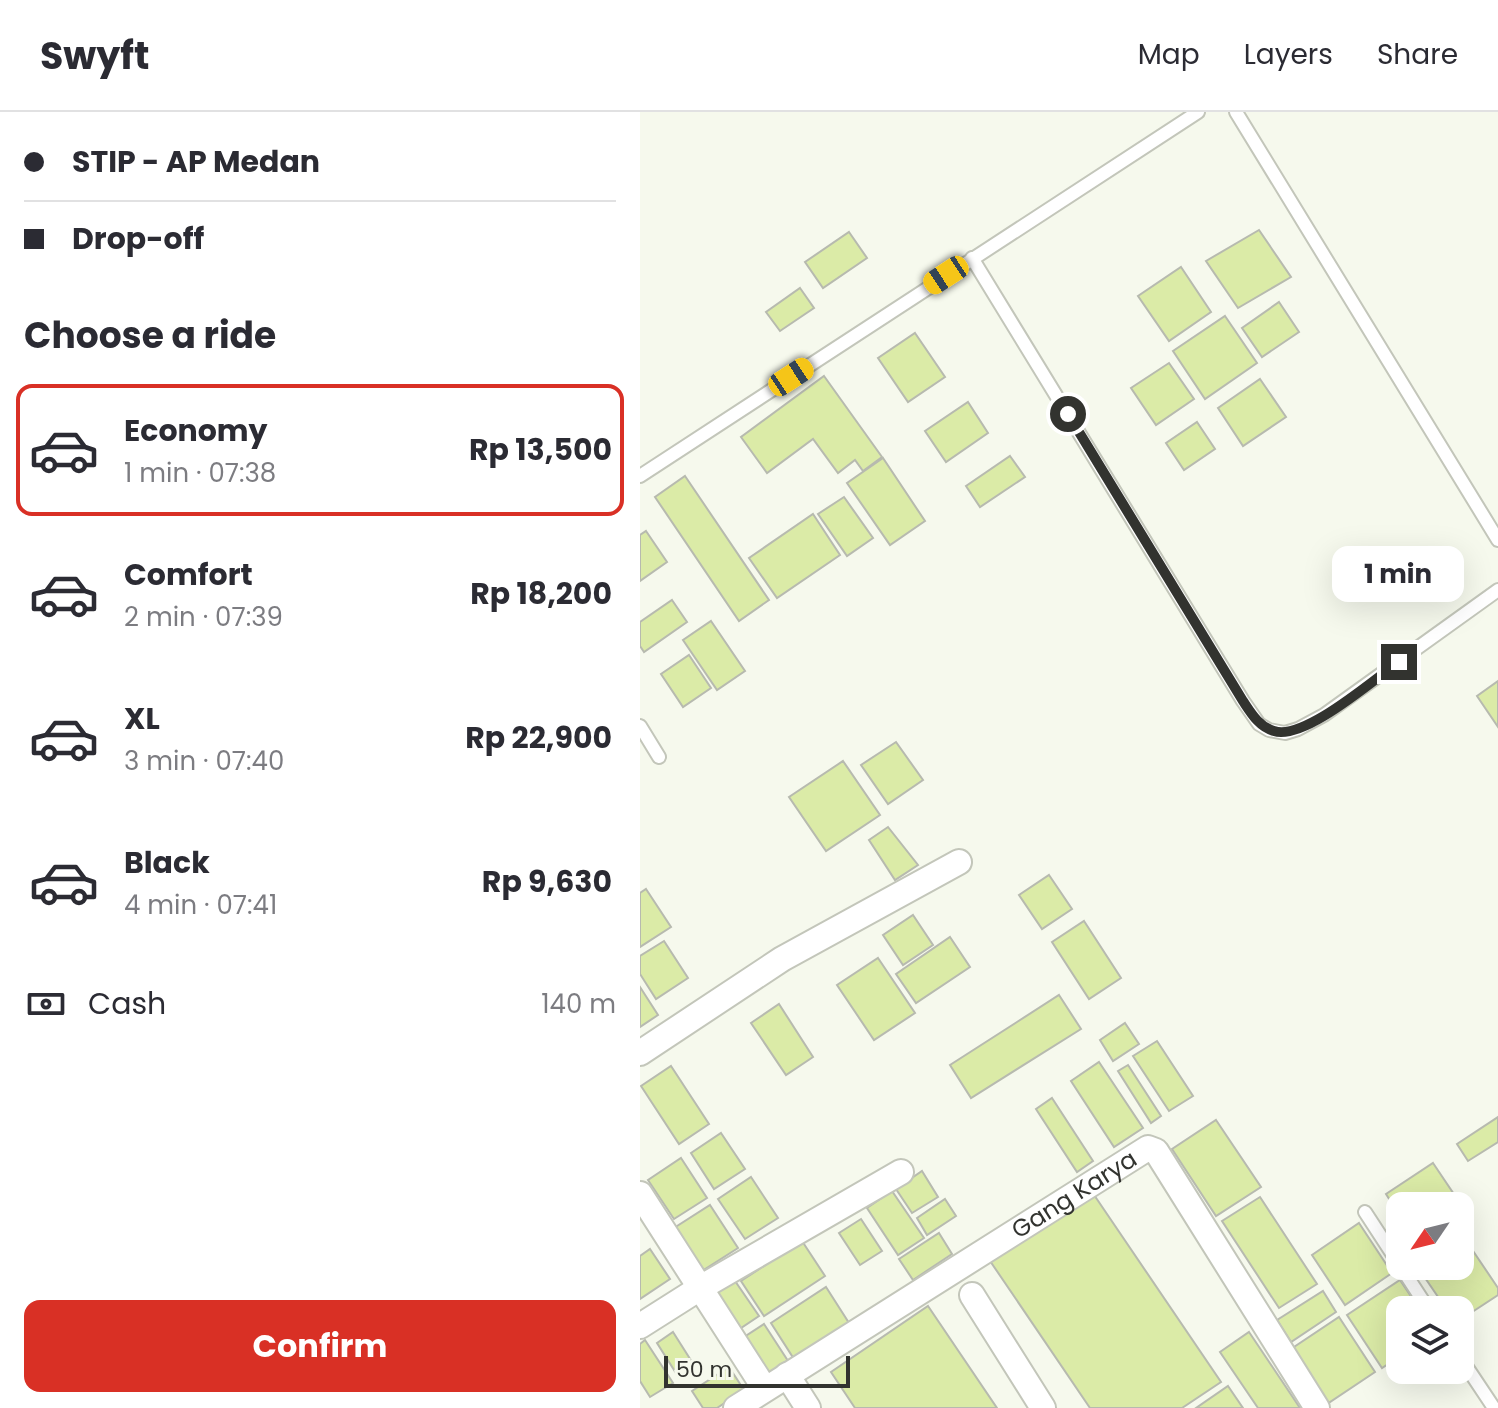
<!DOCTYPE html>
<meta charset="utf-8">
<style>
:root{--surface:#fff;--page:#f7f7f7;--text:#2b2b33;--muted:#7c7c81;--line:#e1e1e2;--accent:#d93025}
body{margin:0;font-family:Poppins,sans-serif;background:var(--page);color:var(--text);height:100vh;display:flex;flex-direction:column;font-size:30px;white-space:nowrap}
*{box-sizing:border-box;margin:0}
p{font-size:26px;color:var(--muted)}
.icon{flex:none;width:44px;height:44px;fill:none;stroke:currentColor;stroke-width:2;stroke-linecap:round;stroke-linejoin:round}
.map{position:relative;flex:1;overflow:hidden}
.panel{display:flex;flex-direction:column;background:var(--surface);width:640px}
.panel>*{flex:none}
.top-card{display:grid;align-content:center;height:176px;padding:0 24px;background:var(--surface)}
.needle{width:52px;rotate:235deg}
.tools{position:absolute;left:746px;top:1080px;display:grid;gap:16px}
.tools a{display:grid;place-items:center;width:88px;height:88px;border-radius:16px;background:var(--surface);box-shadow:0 8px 32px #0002;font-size:40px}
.scale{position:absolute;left:24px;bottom:20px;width:186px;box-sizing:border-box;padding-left:8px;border:4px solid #32332f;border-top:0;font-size:22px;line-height:28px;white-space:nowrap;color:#32332f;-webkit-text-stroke:6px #f6f9ed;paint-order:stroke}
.end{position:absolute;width:36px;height:36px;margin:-18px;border:10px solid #32332f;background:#fff;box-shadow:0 0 0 4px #fff}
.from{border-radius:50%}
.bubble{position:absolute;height:56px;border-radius:16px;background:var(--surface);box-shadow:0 8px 32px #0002;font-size:26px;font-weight:700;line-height:56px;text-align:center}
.car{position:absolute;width:24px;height:48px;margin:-24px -12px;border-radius:10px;box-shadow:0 0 6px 2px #0007;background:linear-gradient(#f5c518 24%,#345 0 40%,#f5c518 0 76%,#345 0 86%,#f5c518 0)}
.top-card b{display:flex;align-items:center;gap:28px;height:76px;font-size:30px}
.top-card b+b{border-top:2px solid var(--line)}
.top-card i{width:20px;height:20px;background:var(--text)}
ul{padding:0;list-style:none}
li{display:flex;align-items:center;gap:24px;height:132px;margin:0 16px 12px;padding:0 8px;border:4px solid transparent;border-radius:16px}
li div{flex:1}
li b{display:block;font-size:30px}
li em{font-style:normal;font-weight:700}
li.current{border-color:var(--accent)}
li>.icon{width:72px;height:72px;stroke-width:1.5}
h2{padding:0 24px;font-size:36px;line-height:96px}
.pay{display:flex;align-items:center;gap:20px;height:88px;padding:0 24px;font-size:30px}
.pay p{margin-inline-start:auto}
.cta{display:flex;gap:16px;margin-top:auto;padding:16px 24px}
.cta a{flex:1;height:92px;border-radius:16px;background:var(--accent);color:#fff;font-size:32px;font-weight:700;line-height:92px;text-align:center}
header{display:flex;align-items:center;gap:48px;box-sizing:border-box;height:112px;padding:0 40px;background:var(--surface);border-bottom:2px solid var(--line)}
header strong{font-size:38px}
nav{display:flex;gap:44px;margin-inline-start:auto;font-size:28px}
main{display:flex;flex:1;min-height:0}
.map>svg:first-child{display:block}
</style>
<header>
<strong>Swyft</strong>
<nav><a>Map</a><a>Layers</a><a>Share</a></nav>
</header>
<main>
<section class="panel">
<div class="top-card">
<b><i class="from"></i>STIP - AP Medan</b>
<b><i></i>Drop-off</b>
</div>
<h2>Choose a ride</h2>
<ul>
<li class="current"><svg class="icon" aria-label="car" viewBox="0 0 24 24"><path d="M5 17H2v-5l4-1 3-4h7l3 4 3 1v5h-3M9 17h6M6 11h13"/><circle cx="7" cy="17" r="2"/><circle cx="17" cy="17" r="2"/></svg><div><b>Economy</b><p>1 min · 07:38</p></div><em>Rp 13,500</em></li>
<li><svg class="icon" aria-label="car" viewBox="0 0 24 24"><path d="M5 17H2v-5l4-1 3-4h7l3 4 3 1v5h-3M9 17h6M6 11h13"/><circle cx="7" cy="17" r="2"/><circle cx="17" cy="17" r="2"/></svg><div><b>Comfort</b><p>2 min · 07:39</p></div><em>Rp 18,200</em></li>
<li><svg class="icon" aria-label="car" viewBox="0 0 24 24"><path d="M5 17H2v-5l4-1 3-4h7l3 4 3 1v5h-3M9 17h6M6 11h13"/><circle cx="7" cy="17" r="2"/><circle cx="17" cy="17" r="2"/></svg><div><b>XL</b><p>3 min · 07:40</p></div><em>Rp 22,900</em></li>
<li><svg class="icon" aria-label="car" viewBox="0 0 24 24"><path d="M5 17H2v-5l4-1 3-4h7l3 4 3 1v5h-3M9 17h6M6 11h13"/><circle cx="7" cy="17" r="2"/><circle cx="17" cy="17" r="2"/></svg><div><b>Black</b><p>4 min · 07:41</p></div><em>Rp 9,630</em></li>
</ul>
<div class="pay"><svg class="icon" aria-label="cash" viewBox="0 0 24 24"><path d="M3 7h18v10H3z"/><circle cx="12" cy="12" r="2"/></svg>Cash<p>140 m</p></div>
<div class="cta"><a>Confirm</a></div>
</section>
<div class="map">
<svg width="858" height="1296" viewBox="0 0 858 1296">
<rect width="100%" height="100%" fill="#f6f9ed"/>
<g fill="#dbeba7" stroke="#b7baaf" stroke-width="2">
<path d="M 619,118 L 651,165 L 598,196 L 566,149 Z"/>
<path d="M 209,120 L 227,146 L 183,176 L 165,150 Z"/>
<path d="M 541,155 L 571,200 L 529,229 L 498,184 Z"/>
<path d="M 160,176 L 174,196 L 140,219 L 126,200 Z"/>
<path d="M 639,190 L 659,220 L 622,245 L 602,216 Z"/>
<path d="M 585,204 L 617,251 L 565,287 L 533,239 Z"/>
<path d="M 275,221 L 305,265 L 268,290 L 238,246 Z"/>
<path d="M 529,251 L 554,287 L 516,313 L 491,276 Z"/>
<path d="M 184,264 L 242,345 L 223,359 L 215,348 L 198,361 L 173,327 L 127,361 L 101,325 Z"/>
<path d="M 620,267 L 646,305 L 603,334 L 578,296 Z"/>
<path d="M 328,290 L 348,321 L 306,350 L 285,319 Z"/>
<path d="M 557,310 L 575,337 L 544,358 L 526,331 Z"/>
<path d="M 370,344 L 385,365 L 340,395 L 326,374 Z"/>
<path d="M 243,346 L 285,409 L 250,433 L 207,371 Z"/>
<path d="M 45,364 L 129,488 L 99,509 L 15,385 Z"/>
<path d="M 204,385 L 233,426 L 207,444 L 178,402 Z"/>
<path d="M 173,402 L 200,443 L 137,486 L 109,446 Z"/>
<path d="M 6,419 L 27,450 L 0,469 L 0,423 Z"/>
<path d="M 32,488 L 47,510 L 4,540 L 0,534 L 0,510 Z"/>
<path d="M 71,509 L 105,559 L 77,578 L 43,528 Z"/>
<path d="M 49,543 L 71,576 L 43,595 L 21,562 Z"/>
<path d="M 858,569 L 858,615 L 837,584 Z"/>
<path d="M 256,630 L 283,668 L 248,692 L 221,653 Z"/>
<path d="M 203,649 L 240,703 L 186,739 L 149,685 Z"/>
<path d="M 248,715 L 278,753 L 255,768 L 229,728 Z"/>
<path d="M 409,763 L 432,797 L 402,817 L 379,783 Z"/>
<path d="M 6,777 L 31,815 L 0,835 L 0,781 Z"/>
<path d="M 273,803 L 293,833 L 263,853 L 243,823 Z"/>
<path d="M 444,809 L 481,866 L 449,887 L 412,830 Z"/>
<path d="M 310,825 L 330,855 L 276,891 L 256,862 Z"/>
<path d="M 24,829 L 48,866 L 16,887 L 0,862 L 0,844 Z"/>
<path d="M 238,846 L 275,901 L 234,928 L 197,873 Z"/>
<path d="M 0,875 L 18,903 L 0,915 Z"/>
<path d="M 419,883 L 441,917 L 331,986 L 310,953 Z"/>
<path d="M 139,892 L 173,945 L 146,963 L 111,911 Z"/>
<path d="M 485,911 L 499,932 L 473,949 L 460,928 Z"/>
<path d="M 517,929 L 553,984 L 529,999 L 493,944 Z"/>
<path d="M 459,950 L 503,1016 L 474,1035 L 431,969 Z"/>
<path d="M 488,953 L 521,1004 L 511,1011 L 478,959 Z"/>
<path d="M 31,954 L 69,1012 L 39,1032 L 1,974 Z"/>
<path d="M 412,986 L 453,1049 L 437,1060 L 396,997 Z"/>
<path d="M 858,1005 L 858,1030 L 828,1049 L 817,1032 Z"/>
<path d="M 576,1008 L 621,1075 L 576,1104 L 532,1037 Z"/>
<path d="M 81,1021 L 105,1057 L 74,1077 L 51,1041 Z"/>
<path d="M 41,1046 L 67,1086 L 34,1107 L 8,1068 Z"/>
<path d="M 793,1051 L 832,1109 L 820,1116 L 820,1094 L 760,1094 L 760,1104 L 746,1082 Z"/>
<path d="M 282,1059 L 298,1085 L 272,1101 L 256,1077 Z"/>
<path d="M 111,1065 L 138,1106 L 105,1127 L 78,1087 Z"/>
<path d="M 448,1074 L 581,1270 L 542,1296 L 450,1296 L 346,1143 Z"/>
<path d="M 252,1079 L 284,1126 L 258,1143 L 227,1096 Z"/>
<path d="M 620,1085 L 677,1172 L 639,1196 L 582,1109 Z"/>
<path d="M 305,1087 L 316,1104 L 287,1123 L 277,1106 Z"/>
<path d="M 70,1093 L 98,1136 L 62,1159 L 34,1116 Z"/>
<path d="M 221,1107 L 242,1139 L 220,1153 L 199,1121 Z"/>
<path d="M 719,1111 L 752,1161 L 705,1193 L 672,1143 Z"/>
<path d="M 299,1121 L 312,1142 L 273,1168 L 259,1147 Z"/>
<path d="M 825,1127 L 858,1176 L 858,1183 L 820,1208 L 820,1198 L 807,1198 L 779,1157 L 783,1154 L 820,1154 L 820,1130 Z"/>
<path d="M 162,1129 L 185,1164 L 124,1204 L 101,1169 Z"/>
<path d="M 10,1137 L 30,1167 L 0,1187 L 0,1144 Z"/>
<path d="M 93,1166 L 119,1204 L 92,1222 L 67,1183 Z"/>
<path d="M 760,1168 L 780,1198 L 760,1198 L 760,1244 L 742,1256 L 707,1203 Z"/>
<path d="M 186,1175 L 209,1211 L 154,1247 L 131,1211 Z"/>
<path d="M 683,1179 L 696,1200 L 651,1230 L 637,1208 Z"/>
<path d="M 288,1194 L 357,1296 L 215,1296 L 191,1260 Z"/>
<path d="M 699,1205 L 735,1260 L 687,1292 L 651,1237 Z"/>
<path d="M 124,1212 L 150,1252 L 125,1268 L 98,1229 Z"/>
<path d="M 33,1220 L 52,1250 L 36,1261 L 17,1231 Z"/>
<path d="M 609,1220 L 660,1296 L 618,1296 L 580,1240 Z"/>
<path d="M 5,1228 L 33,1271 L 10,1285 L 0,1269 L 0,1232 Z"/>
<path d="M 89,1255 L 104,1278 L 77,1296 L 63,1296 L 52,1279 Z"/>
<path d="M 588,1274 L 603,1296 L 556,1296 Z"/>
</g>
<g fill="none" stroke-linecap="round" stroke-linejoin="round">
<defs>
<g id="service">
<path d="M 596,0 L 858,428"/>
<path d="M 332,146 L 603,589 L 619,612 L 629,618 L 645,621 L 658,617 L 684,603 L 858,478"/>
<path d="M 0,364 L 558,0"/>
<path d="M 0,614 L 19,645"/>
<path d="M 725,1100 L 789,1198"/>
<path d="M 820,1245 L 854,1296"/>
</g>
<g id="minor">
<path d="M 0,941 L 142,847 L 319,750"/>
<path d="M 0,1082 L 125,1277"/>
<path d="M 332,1183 L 403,1296"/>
<path d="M 0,1214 L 60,1176 L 261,1060"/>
<path d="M 147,1263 L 168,1296"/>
<path id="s1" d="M 96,1296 L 508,1036 L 516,1039 L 677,1296"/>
</g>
</defs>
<use href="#service" stroke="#c3c6ba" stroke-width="16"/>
<use href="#minor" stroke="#c3c6ba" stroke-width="28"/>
<use href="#service" stroke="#fff" stroke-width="12"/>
<use href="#minor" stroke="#fff" stroke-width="24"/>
</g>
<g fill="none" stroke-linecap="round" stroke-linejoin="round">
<path stroke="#32332f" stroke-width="10" d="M 428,302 L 603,589 C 611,601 619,615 634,619 C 664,629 733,568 759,550"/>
</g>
<g text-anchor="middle" stroke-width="7" stroke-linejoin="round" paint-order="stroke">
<g font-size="24" fill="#32332f" stroke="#f6f9ed">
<text dy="8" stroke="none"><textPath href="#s1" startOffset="400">Gang Karya</textPath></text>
</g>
</g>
</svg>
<div class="tools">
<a><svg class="needle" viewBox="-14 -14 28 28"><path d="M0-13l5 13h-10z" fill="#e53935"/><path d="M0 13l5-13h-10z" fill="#7c7c81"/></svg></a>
<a><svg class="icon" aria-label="layers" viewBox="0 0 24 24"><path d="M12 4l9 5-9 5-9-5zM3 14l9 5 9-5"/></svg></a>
</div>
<div class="scale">50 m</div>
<i class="end from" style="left:428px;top:302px"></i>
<i class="end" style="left:759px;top:550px"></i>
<div class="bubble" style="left:692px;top:434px;width:132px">1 min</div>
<i class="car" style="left:306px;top:163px;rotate:237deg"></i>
<i class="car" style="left:151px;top:265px;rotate:57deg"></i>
</div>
</main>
